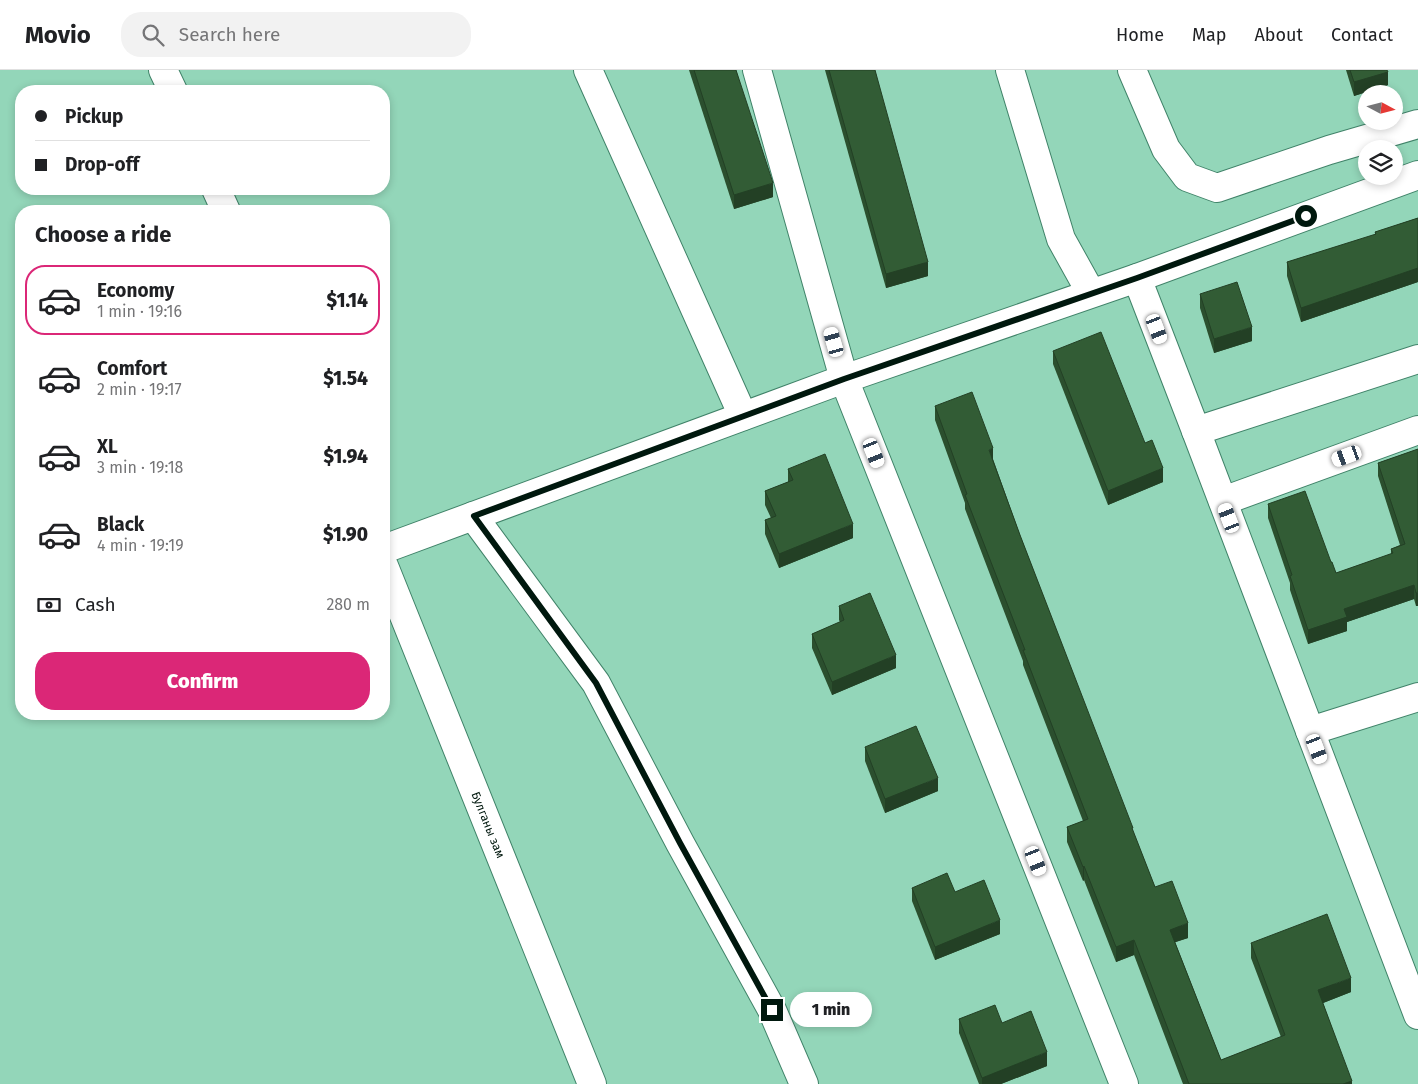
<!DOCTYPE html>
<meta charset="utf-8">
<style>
:root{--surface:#fff;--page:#f2f2f2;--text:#202124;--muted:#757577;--line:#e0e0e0;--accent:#db2777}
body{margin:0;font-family:"Fira Sans",sans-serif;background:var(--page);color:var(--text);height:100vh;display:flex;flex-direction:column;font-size:19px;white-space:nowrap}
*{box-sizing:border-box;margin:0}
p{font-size:16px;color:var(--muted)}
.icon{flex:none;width:28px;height:28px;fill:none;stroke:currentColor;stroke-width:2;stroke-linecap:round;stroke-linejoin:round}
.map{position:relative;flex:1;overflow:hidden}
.sheet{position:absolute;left:15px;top:135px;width:375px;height:515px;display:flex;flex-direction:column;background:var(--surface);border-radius:20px;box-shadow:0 2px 8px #0003}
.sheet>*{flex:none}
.top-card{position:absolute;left:15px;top:15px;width:375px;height:110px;border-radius:20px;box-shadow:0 2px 8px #0003;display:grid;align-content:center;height:110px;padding:0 20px;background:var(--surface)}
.needle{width:32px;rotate:97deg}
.buttons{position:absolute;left:1358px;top:15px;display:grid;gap:10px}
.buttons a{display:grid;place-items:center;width:45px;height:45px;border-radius:50%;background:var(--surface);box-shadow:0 2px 8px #0003;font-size:25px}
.end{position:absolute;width:22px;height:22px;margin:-11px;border:6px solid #00180e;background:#fff;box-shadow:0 0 0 2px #fff}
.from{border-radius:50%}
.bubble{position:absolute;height:35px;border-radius:18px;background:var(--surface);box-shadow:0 2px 8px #0003;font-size:16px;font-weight:800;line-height:35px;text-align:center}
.car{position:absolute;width:15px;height:30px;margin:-15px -8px;border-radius:6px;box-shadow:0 0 4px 1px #0007;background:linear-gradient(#fff 24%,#345 0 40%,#fff 0 76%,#345 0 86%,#fff 0)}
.top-card b{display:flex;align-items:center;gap:18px;height:48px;font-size:19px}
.top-card b+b{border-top:1px solid var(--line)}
.top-card i{width:12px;height:12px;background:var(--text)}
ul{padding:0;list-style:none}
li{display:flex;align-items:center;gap:15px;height:70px;margin:0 10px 8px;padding:0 10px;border:2px solid transparent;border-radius:20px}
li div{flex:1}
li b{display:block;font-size:19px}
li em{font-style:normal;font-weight:800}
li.active{border-color:var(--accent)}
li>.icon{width:45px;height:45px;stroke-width:1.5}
h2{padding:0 20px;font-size:22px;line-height:60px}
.pay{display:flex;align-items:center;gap:12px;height:55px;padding:0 20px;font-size:19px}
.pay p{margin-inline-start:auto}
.primary-button{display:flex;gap:10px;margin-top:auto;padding:10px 20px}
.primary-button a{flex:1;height:58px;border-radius:20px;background:var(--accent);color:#fff;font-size:20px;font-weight:800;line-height:58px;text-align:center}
header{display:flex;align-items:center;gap:30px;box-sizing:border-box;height:70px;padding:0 25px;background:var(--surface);border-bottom:1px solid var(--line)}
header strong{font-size:24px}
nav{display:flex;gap:28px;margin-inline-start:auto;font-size:18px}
.search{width:350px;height:45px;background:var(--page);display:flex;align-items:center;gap:12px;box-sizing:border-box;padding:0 18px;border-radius:20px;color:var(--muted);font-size:19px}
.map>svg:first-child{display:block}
</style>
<header>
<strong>Movio</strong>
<div class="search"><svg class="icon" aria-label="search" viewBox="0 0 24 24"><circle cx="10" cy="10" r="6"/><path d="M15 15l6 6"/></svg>Search here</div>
<nav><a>Home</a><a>Map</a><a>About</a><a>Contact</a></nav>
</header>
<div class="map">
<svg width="1418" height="1014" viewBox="0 0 1418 1014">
<rect width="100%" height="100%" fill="#93d6b9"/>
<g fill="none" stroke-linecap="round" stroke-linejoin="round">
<defs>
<g id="minor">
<path d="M 588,0 L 743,346"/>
<path d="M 757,0 L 844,309 L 1124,1014"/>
<path d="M 1010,0 L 1061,169 L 1091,223"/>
<path d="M 1132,0 L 1166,79 L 1187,107 L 1217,118 L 1329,80 L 1418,54"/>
<path d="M 1137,208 L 1196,361 L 1418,945"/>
<path d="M 1196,361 L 1418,289"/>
<path d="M 1223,431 L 1418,360"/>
<path d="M 473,446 L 596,613 L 680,773 L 772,940 L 804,1014"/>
<path d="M 384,479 L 844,309 L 1137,208 L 1418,105"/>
<path d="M 1310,661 L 1418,627"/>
</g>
<g id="highway">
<path d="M 163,0 L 173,21"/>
<path d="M 216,119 L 226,141"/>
<path id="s1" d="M 384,496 L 592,1014"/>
</g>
</defs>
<use href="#minor" stroke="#408369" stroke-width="30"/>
<use href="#highway" stroke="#408369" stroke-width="30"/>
<use href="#minor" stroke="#fff" stroke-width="28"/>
<use href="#highway" stroke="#fff" stroke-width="28"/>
</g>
<g fill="#2b4f2e">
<path d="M 689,0 L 736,0 L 773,127 L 734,139 Z"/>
<path d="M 825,0 L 875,0 L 928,206 L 886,218 Z"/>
<path d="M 1346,0 L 1387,0 L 1388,15 L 1354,26 Z"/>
<path d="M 1418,148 L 1418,212 L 1301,252 L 1287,206 L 1287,192 L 1375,165 L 1375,162 Z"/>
<path d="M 1200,224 L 1252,271 L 1214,283 L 1200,238 Z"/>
<path d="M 1053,281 L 1145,373 L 1163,412 L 1108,435 L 1053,294 Z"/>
<path d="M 935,336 L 993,389 L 1020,465 L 1133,761 L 1155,817 L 1188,868 L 1175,872 L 1221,990 L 1281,967 L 1251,888 L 1251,873 L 1351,922 L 1323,933 L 1352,1014 L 1183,1014 L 1134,885 L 1116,892 L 1084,810 L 1083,811 L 1067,772 L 1067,757 L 1083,751 L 1023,595 L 1023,591 L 965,439 L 965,433 L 935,350 Z"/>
<path d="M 1418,379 L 1416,536 L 1414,529 L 1347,552 L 1347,561 L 1308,574 L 1290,520 L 1290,513 L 1268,448 L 1268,434 L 1331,492 L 1336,503 L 1391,484 L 1391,479 L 1400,475 L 1378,406 L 1378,393 Z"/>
<path d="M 788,399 L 853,468 L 779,498 L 765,464 L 765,450 L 771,448 L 765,435 L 765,421 L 788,412 Z"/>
<path d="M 839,536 L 896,598 L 832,625 L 812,578 L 812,564 L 840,552 L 839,550 Z"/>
<path d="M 865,677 L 938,721 L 885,743 L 865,691 Z"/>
<path d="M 912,818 L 955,822 L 1000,864 L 935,890 L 912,831 Z"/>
<path d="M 959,949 L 1002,953 L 1047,996 L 1001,1014 L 979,1014 L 959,963 Z"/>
</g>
<g fill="#234025">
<path d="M 1388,2 L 1388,15 L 1354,26 L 1354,12 Z"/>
<path d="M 773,113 L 773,127 L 734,139 L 734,125 Z"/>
<path d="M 928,192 L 928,206 L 886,218 L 886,204 Z"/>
<path d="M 1418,198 L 1418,212 L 1301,252 L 1301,238 Z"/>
<path d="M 1252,257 L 1252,271 L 1214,283 L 1214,269 Z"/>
<path d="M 993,378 L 993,393 L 989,380 Z"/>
<path d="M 1163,398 L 1163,412 L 1108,435 L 1108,421 Z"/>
<path d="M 853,454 L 853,468 L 779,498 L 779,484 Z"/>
<path d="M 1414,515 L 1414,529 L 1347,552 L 1347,561 L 1308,574 L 1308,560 L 1344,539 Z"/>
<path d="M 1418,522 L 1418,536 L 1416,536 L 1416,523 Z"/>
<path d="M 896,585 L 896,598 L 832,625 L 832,612 Z"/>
<path d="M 938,708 L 938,721 L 885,743 L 885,729 Z"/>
<path d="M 1084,796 L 1084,810 L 1083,811 L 1083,797 Z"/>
<path d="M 1000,850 L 1000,864 L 935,890 L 935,877 Z"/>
<path d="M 1188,853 L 1188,868 L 1170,874 L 1170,860 Z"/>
<path d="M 1134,870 L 1134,885 L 1116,892 L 1116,877 Z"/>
<path d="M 1351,908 L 1351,922 L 1318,935 L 1318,920 Z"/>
<path d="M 1047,982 L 1047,996 L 1001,1014 L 982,1014 L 982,1008 Z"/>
<path d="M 1352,1011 L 1352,1014 L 1343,1014 Z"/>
</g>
<g fill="#325c35" stroke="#234025">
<path d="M 694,0 L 736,0 L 773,113 L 734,125 Z"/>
<path d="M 829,0 L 875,0 L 928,192 L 886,204 Z"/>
<path d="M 1350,0 L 1387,0 L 1388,2 L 1354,12 Z"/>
<path d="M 1418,148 L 1418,198 L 1301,238 L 1287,192 L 1376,164 L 1375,162 Z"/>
<path d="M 1237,212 L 1252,257 L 1214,269 L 1200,224 Z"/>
<path d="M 1101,262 L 1145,373 L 1152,370 L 1163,398 L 1108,421 L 1053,281 Z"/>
<path d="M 972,322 L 993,378 L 989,380 L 1020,465 L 1133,758 L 1132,758 L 1155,817 L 1172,811 L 1188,853 L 1170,860 L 1221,990 L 1285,965 L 1251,873 L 1327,844 L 1351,908 L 1318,920 L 1352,1011 L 1343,1014 L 1189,1014 L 1134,870 L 1116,877 L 1084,796 L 1083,797 L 1067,757 L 1088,749 L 1023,580 L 1025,580 L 965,425 L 967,424 L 935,336 Z"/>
<path d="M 1418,379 L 1418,522 L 1416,523 L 1414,515 L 1344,539 L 1347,547 L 1308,560 L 1290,506 L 1292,505 L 1268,434 L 1305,421 L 1331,492 L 1332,492 L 1336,503 L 1393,483 L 1391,479 L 1405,474 L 1378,393 Z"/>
<path d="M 825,384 L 853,454 L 779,484 L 765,450 L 776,446 L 765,421 L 793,410 L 788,399 Z"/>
<path d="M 870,523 L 896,585 L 832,612 L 812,564 L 844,550 L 839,536 Z"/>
<path d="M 916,656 L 938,708 L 885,729 L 865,677 Z"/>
<path d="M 947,803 L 955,822 L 984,810 L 1000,850 L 935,877 L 912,818 Z"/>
<path d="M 995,935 L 1002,953 L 1031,941 L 1047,982 L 982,1008 L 959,949 Z"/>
</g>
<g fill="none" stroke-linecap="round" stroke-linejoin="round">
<path stroke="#00180e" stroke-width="6" d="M 772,940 L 680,773 L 596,613 L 474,446 L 844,309 L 1137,208 L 1306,146"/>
</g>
<g text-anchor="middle" stroke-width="5" stroke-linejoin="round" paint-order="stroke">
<g font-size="12" fill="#00180e" stroke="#ceefe0">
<text dy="4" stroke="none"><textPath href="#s1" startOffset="279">Булганы зам</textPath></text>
</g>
</g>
</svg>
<div class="buttons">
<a><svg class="needle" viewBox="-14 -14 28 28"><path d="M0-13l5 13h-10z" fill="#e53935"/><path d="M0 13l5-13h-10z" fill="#757577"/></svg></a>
<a><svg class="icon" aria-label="layers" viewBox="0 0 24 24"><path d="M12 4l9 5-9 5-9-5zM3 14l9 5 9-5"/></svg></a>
</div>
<i class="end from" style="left:1306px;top:146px"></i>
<i class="end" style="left:772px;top:940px"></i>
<div class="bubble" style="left:790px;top:922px;width:82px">1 min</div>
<i class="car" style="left:1157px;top:259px;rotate:159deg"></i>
<i class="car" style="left:834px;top:272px;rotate:344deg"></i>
<i class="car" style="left:874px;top:383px;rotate:158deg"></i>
<i class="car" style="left:1347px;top:386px;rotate:250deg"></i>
<i class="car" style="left:1229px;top:448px;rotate:339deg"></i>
<i class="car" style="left:1317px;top:679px;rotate:159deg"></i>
<i class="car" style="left:1036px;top:791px;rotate:158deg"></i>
<div class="top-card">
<b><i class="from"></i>Pickup</b>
<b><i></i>Drop-off</b>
</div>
<section class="sheet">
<h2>Choose a ride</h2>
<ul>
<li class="active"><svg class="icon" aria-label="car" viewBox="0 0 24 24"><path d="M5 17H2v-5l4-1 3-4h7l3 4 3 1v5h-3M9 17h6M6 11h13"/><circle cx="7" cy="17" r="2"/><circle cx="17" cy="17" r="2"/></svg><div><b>Economy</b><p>1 min · 19:16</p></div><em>$1.14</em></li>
<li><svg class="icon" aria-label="car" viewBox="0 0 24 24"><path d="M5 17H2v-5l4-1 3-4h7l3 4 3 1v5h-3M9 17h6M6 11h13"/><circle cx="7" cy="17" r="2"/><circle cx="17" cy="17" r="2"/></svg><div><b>Comfort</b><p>2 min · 19:17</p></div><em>$1.54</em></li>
<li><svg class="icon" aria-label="car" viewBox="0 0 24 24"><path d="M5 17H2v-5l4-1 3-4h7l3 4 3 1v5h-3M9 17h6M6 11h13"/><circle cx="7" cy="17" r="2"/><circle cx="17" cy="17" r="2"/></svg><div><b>XL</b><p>3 min · 19:18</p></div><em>$1.94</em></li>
<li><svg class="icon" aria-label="car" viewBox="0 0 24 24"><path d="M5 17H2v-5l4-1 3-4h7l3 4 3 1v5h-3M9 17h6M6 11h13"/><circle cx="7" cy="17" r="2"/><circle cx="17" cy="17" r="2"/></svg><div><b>Black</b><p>4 min · 19:19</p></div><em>$1.90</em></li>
</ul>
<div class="pay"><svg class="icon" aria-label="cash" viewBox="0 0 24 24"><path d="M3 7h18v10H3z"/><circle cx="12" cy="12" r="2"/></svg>Cash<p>280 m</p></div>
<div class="primary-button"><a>Confirm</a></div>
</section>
</div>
